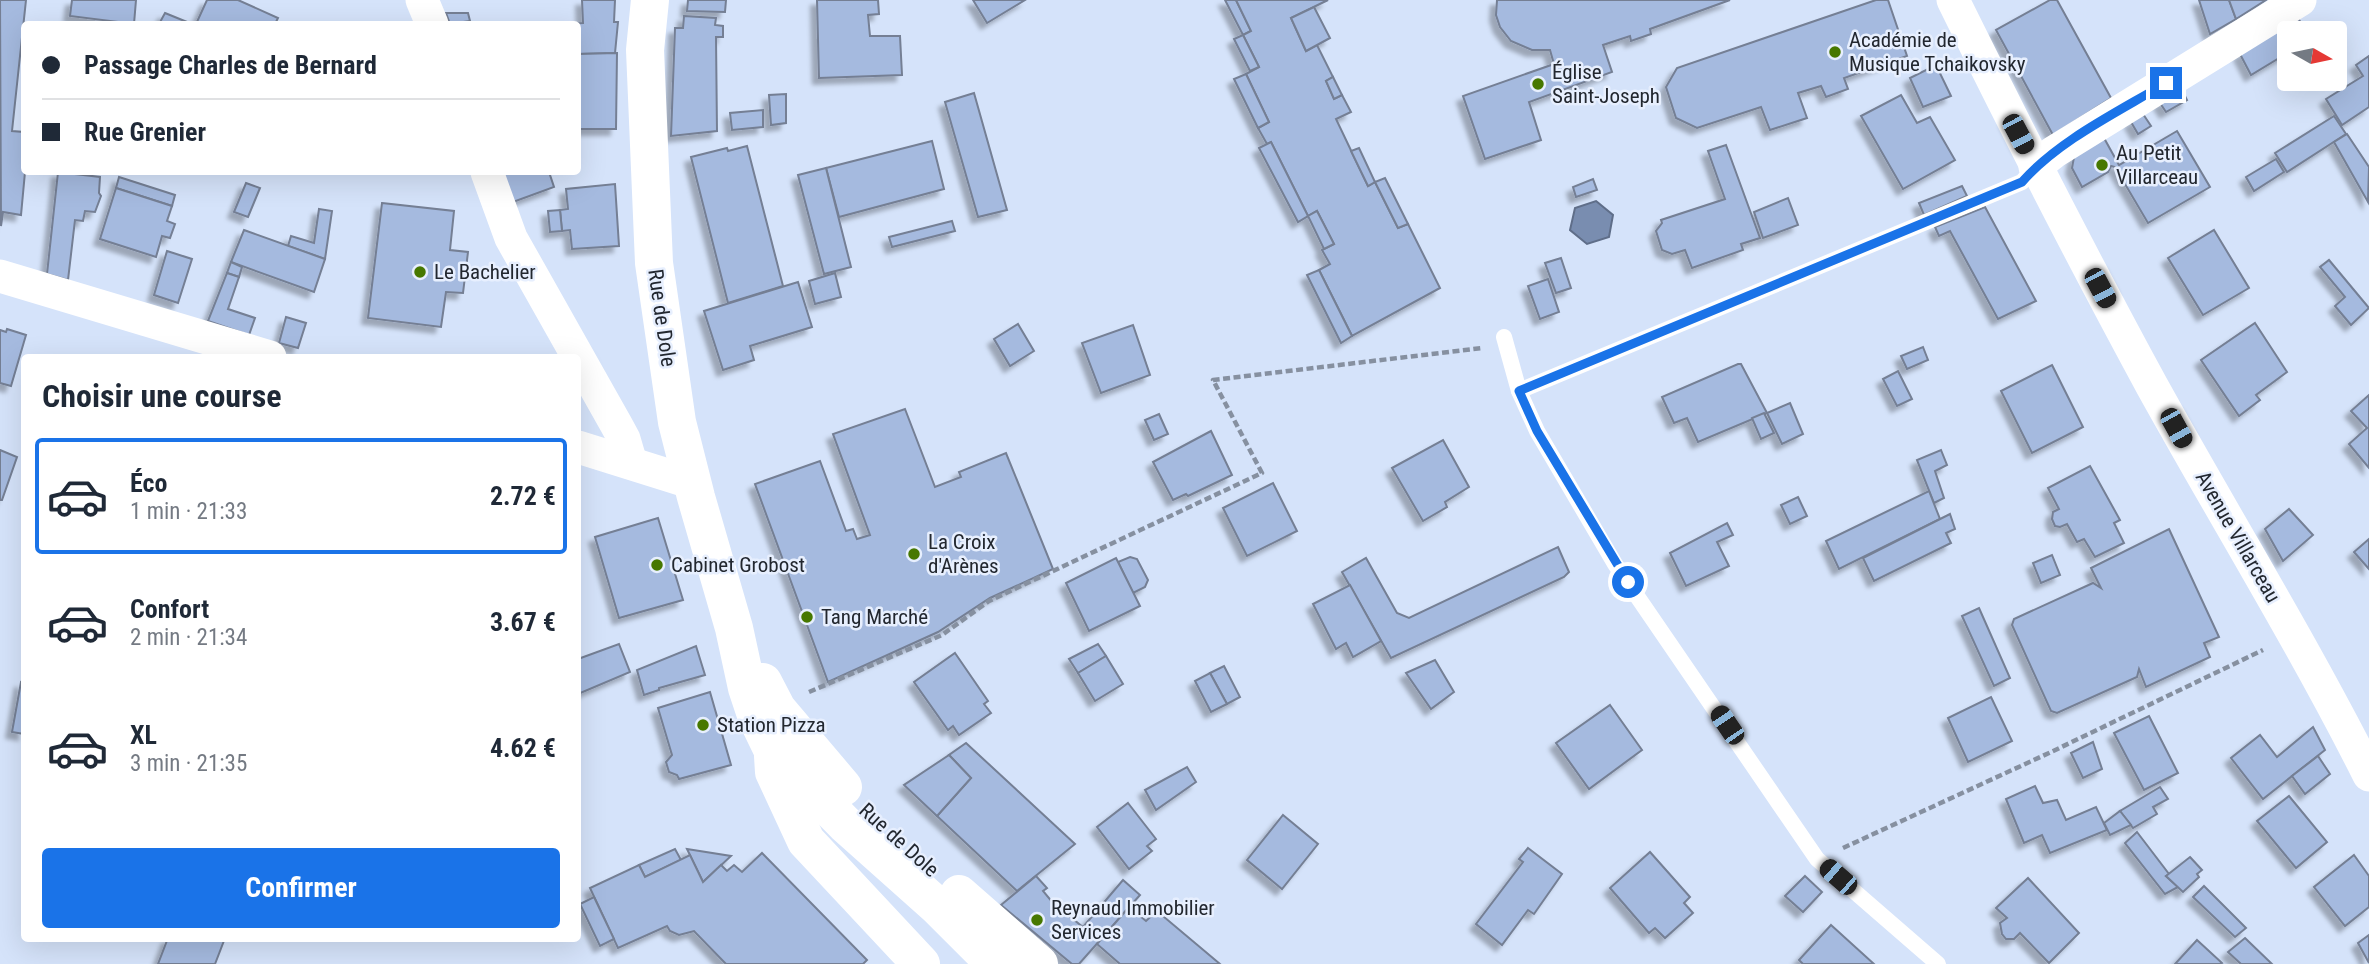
<!DOCTYPE html>
<html lang="fr">
<meta charset="utf-8">
<style>
:root{--surface:#fff;--page:#f2f2f3;--text:#1f2937;--muted:#747a83;--line:#e0e1e3;--accent:#1a73e8}
body{margin:0;font-family:"Roboto Condensed",sans-serif;background:var(--page);color:var(--text);height:100vh;display:flex;flex-direction:column;font-size:26px;white-space:nowrap}
*{box-sizing:border-box;margin:0}
p{font-size:23px;color:var(--muted)}
.icon{flex:none;width:38px;height:38px;fill:none;stroke:currentColor;stroke-width:2;stroke-linecap:round;stroke-linejoin:round}
.map{position:relative;flex:1;overflow:hidden}
.panel{position:absolute;left:21px;top:354px;width:560px;height:588px;display:flex;flex-direction:column;background:var(--surface);border-radius:7px;box-shadow:0 7px 28px #0002}
.panel>*{flex:none}
.top-card{position:absolute;left:21px;top:21px;width:560px;height:154px;border-radius:7px;box-shadow:0 7px 28px #0002;display:grid;align-content:center;height:154px;padding:0 21px;background:var(--surface)}
.needle{width:46px;rotate:99deg}
.tools{position:absolute;left:2277px;top:21px;display:grid;gap:14px}
.tools a{display:grid;place-items:center;width:70px;height:70px;border-radius:7px;background:var(--surface);box-shadow:0 7px 28px #0002;font-size:35px}
.end{position:absolute;width:32px;height:32px;margin:-16px;border:9px solid #1a73e8;background:#fff;box-shadow:0 0 0 4px #fff}
.from{border-radius:50%}
.car{position:absolute;width:21px;height:42px;margin:-21px -10px;border-radius:9px;box-shadow:0 0 5px 2px #0007;background:linear-gradient(#222 24%,#8ab4d8 0 40%,#222 0 76%,#8ab4d8 0 86%,#222 0)}
.top-card b{display:flex;align-items:center;gap:24px;height:66px;font-size:26px}
.top-card b+b{border-top:2px solid var(--line)}
.top-card i{width:18px;height:18px;background:var(--text)}
ul{padding:0;list-style:none}
li{display:flex;align-items:center;gap:21px;height:116px;margin:0 14px 10px;padding:0 7px;border:4px solid transparent;border-radius:7px}
li div{flex:1}
li b{display:block;font-size:26px}
li em{font-style:normal;font-weight:700}
li.selected{border-color:var(--accent)}
li>.icon{width:63px;height:63px;stroke-width:1.5}
h2{padding:0 21px;font-size:32px;line-height:84px}
.action{display:flex;gap:14px;margin-top:auto;padding:14px 21px}
.action a{flex:1;height:80px;border-radius:7px;background:var(--accent);color:#fff;font-size:28px;font-weight:700;line-height:80px;text-align:center}
.map>svg:first-child{display:block}
</style>
<div class="map">
<svg width="2369" height="964" viewBox="0 0 2369 964">
<defs>
<filter id="shadow"><feDropShadow dx="-6" dy="6" stdDeviation="2" flood-color="#0004"/></filter>
</defs>
<rect width="100%" height="100%" fill="#d5e3fa"/>
<path fill="#798db0" stroke="#5f6e89" stroke-width="2" d="M 1596,201 L 1613,215 L 1609,237 L 1587,244 L 1570,230 L 1575,208 Z"/>
<g fill="#a5badf" stroke="#747f94" stroke-width="2" filter="url(#shadow)">
<path d="M 0,0 L 26,0 L 12,131 L 24,132 L 25,172 L 21,215 L 3,212 L 1,226 Z"/>
<path d="M 72,0 L 136,0 L 134,24 L 70,16 Z"/>
<path d="M 207,0 L 238,0 L 278,18 L 275,24 L 196,24 Z"/>
<path d="M 582,0 L 615,0 L 614,22 L 618,22 L 615,53 L 578,54 L 578,24 L 550,24 L 583,23 Z"/>
<path d="M 688,0 L 726,0 L 725,12 L 687,11 Z"/>
<path d="M 817,0 L 878,0 L 879,14 L 868,15 L 870,36 L 900,36 L 902,75 L 819,78 Z"/>
<path d="M 973,0 L 1025,0 L 987,23 Z"/>
<path d="M 1225,0 L 1236,0 L 1251,31 L 1243,35 Z"/>
<path d="M 1236,0 L 1328,0 L 1291,18 L 1306,51 L 1317,45 L 1333,77 L 1326,81 L 1334,99 L 1342,95 L 1351,112 L 1336,119 L 1368,186 L 1375,182 L 1398,228 L 1408,224 L 1440,288 L 1352,336 L 1319,270 L 1330,264 L 1322,250 L 1334,244 L 1317,211 L 1308,216 L 1271,142 L 1267,144 L 1258,128 L 1269,122 L 1246,74 L 1259,67 L 1243,35 L 1251,31 Z"/>
<path d="M 1497,0 L 1730,0 L 1650,29 L 1651,34 L 1631,41 L 1630,36 L 1603,45 L 1612,72 L 1529,102 L 1541,140 L 1485,159 L 1463,96 L 1554,64 L 1550,50 L 1532,50 L 1511,41 L 1500,27 L 1496,15 Z"/>
<path d="M 1876,0 L 1888,0 L 1907,56 L 1844,78 L 1848,89 L 1826,97 L 1821,86 L 1798,93 L 1807,118 L 1770,130 L 1761,107 L 1697,128 L 1676,118 L 1666,87 L 1677,68 Z"/>
<path d="M 2050,0 L 2057,0 L 2111,98 L 2053,135 L 1996,30 Z"/>
<path d="M 2199,0 L 2229,0 L 2236,19 L 2210,34 Z"/>
<path d="M 2229,0 L 2266,0 L 2236,19 Z"/>
<path d="M 1314,7 L 1330,38 L 1306,51 L 1291,18 Z"/>
<path d="M 165,13 L 192,24 L 159,24 Z"/>
<path d="M 446,13 L 468,13 L 470,21 L 450,24 Z"/>
<path d="M 684,16 L 716,18 L 715,25 L 723,26 L 723,37 L 716,37 L 717,131 L 671,136 L 675,28 L 683,28 Z"/>
<path d="M 2298,18 L 2307,33 L 2289,33 L 2289,39 L 2282,28 Z"/>
<path d="M 2282,28 L 2289,39 L 2289,52 L 2251,75 L 2240,54 Z"/>
<path d="M 1243,35 L 1259,67 L 1250,71 L 1234,39 Z"/>
<path d="M 617,53 L 616,129 L 578,129 L 578,54 Z"/>
<path d="M 2369,56 L 2369,107 L 2342,125 L 2326,99 L 2363,76 L 2356,65 Z"/>
<path d="M 1936,65 L 1951,96 L 1923,107 L 1910,78 Z"/>
<path d="M 1246,74 L 1269,122 L 1258,128 L 1234,79 Z"/>
<path d="M 1333,77 L 1342,95 L 1334,99 L 1326,81 Z"/>
<path d="M 2182,90 L 2187,100 L 2166,112 L 2160,103 Z"/>
<path d="M 974,93 L 1007,210 L 978,217 L 945,102 Z"/>
<path d="M 786,94 L 786,123 L 771,125 L 769,95 Z"/>
<path d="M 1901,95 L 1917,123 L 1930,117 L 1955,160 L 1903,189 L 1861,116 Z"/>
<path d="M 763,110 L 763,127 L 732,130 L 730,113 Z"/>
<path d="M 2143,114 L 2151,126 L 2138,134 L 2131,122 Z"/>
<path d="M 2334,116 L 2346,134 L 2287,172 L 2275,153 Z"/>
<path d="M 2177,131 L 2210,187 L 2148,223 L 2115,167 L 2111,166 L 2108,172 L 2082,187 L 2072,168 L 2074,157 L 2104,138 L 2119,165 Z"/>
<path d="M 2347,134 L 2369,167 L 2368,202 L 2334,142 Z"/>
<path d="M 932,141 L 944,189 L 839,217 L 826,168 Z"/>
<path d="M 1271,142 L 1308,216 L 1298,222 L 1259,148 Z"/>
<path d="M 1726,145 L 1760,238 L 1741,244 L 1743,250 L 1692,268 L 1685,250 L 1672,254 L 1662,250 L 1656,231 L 1662,223 L 1661,220 L 1725,199 L 1708,151 Z"/>
<path d="M 747,146 L 783,286 L 728,303 L 691,157 L 727,148 L 728,151 Z"/>
<path d="M 1359,148 L 1375,182 L 1368,186 L 1351,151 Z"/>
<path d="M 2276,159 L 2284,172 L 2254,191 L 2246,177 Z"/>
<path d="M 826,168 L 851,267 L 824,274 L 798,175 Z"/>
<path d="M 58,172 L 100,177 L 99,193 L 101,196 L 95,212 L 85,211 L 83,221 L 75,220 L 68,280 L 47,274 Z"/>
<path d="M 500,172 L 549,172 L 554,187 L 513,202 Z"/>
<path d="M 119,177 L 175,195 L 172,206 L 116,188 Z"/>
<path d="M 1385,178 L 1408,224 L 1398,228 L 1375,182 Z"/>
<path d="M 1593,179 L 1597,190 L 1576,197 L 1573,187 Z"/>
<path d="M 246,183 L 260,188 L 248,217 L 234,212 Z"/>
<path d="M 615,184 L 619,246 L 572,249 L 570,230 L 562,231 L 560,210 L 568,209 L 566,189 Z"/>
<path d="M 1962,186 L 1967,196 L 1924,215 L 1919,203 Z"/>
<path d="M 116,188 L 172,206 L 167,221 L 175,224 L 170,238 L 162,236 L 156,257 L 100,239 Z"/>
<path d="M 1788,198 L 1798,225 L 1763,238 L 1754,212 Z"/>
<path d="M 382,203 L 454,211 L 450,250 L 468,252 L 463,293 L 446,292 L 441,327 L 368,318 Z"/>
<path d="M 1985,207 L 2036,301 L 1998,319 L 1950,231 L 1939,236 L 1935,227 Z"/>
<path d="M 319,209 L 332,211 L 325,259 L 288,246 L 291,236 L 314,243 Z"/>
<path d="M 560,210 L 562,231 L 550,232 L 548,211 Z"/>
<path d="M 1317,211 L 1334,244 L 1324,249 L 1308,216 Z"/>
<path d="M 952,221 L 955,231 L 892,247 L 889,237 Z"/>
<path d="M 244,230 L 325,259 L 314,292 L 231,262 Z"/>
<path d="M 2214,230 L 2249,288 L 2203,315 L 2168,258 Z"/>
<path d="M 167,251 L 192,259 L 178,303 L 154,295 Z"/>
<path d="M 1561,258 L 1571,288 L 1556,293 L 1545,263 Z"/>
<path d="M 2329,260 L 2369,308 L 2351,325 L 2335,306 L 2345,297 L 2320,267 Z"/>
<path d="M 231,262 L 242,267 L 239,277 L 227,273 Z"/>
<path d="M 1319,270 L 1352,336 L 1341,343 L 1307,275 Z"/>
<path d="M 227,273 L 239,277 L 228,309 L 255,318 L 249,335 L 208,321 Z"/>
<path d="M 835,273 L 841,297 L 815,304 L 809,281 Z"/>
<path d="M 1548,279 L 1559,312 L 1540,319 L 1528,286 Z"/>
<path d="M 798,282 L 812,327 L 750,346 L 754,360 L 723,370 L 704,311 Z"/>
<path d="M 286,317 L 306,323 L 298,348 L 279,343 Z"/>
<path d="M 2255,323 L 2287,372 L 2256,395 L 2260,400 L 2239,416 L 2201,360 Z"/>
<path d="M 1018,324 L 1034,351 L 1010,366 L 994,339 Z"/>
<path d="M 1133,325 L 1150,375 L 1101,393 L 1082,343 Z"/>
<path d="M 7,329 L 26,335 L 11,386 L 0,383 L 0,330 L 6,332 Z"/>
<path d="M 1923,347 L 1928,360 L 1907,369 L 1901,356 Z"/>
<path d="M 1738,364 L 1741,364 L 1767,413 L 1698,442 L 1687,418 L 1674,423 L 1662,397 Z"/>
<path d="M 2052,365 L 2083,427 L 2032,453 L 2001,391 Z"/>
<path d="M 1898,371 L 1912,399 L 1897,406 L 1883,379 Z"/>
<path d="M 2369,395 L 2369,468 L 2349,444 L 2367,428 L 2351,411 Z"/>
<path d="M 1790,403 L 1803,434 L 1782,444 L 1767,413 Z"/>
<path d="M 905,409 L 935,487 L 961,477 L 959,472 L 1006,453 L 1053,569 L 990,598 L 938,632 L 828,682 L 755,484 L 820,461 L 846,531 L 853,529 L 857,539 L 870,535 L 833,434 Z"/>
<path d="M 1764,413 L 1774,433 L 1761,439 L 1752,418 Z"/>
<path d="M 1159,414 L 1168,434 L 1154,440 L 1145,420 Z"/>
<path d="M 1211,431 L 1232,475 L 1188,496 L 1186,494 L 1173,500 L 1153,462 Z"/>
<path d="M 1443,440 L 1469,487 L 1445,502 L 1447,507 L 1423,521 L 1392,468 Z"/>
<path d="M 0,450 L 17,457 L 2,500 L 0,500 Z"/>
<path d="M 1941,450 L 1947,465 L 1935,471 L 1944,498 L 1934,503 L 1917,460 Z"/>
<path d="M 2090,466 L 2120,520 L 2114,523 L 2124,543 L 2095,557 L 2084,539 L 2077,542 L 2067,524 L 2060,527 L 2055,526 L 2052,519 L 2053,512 L 2059,509 L 2048,488 Z"/>
<path d="M 1273,483 L 1297,531 L 1247,556 L 1223,508 Z"/>
<path d="M 1929,491 L 1940,519 L 1839,569 L 1826,541 Z"/>
<path d="M 1798,497 L 1807,516 L 1790,524 L 1781,505 Z"/>
<path d="M 2289,509 L 2313,535 L 2283,561 L 2265,529 Z"/>
<path d="M 1950,514 L 1955,529 L 1946,533 L 1951,543 L 1874,581 L 1863,558 Z"/>
<path d="M 658,518 L 683,600 L 619,618 L 595,537 Z"/>
<path d="M 1727,523 L 1733,535 L 1717,542 L 1729,566 L 1686,586 L 1670,553 Z"/>
<path d="M 2169,529 L 2219,637 L 2204,643 L 2210,657 L 2146,687 L 2139,669 L 2137,677 L 2057,713 L 2051,711 L 2012,625 L 2014,619 L 2093,583 L 2101,588 L 2091,568 Z"/>
<path d="M 2369,539 L 2369,569 L 2354,552 Z"/>
<path d="M 1558,547 L 1569,572 L 1564,577 L 1391,658 L 1342,572 L 1366,558 L 1397,613 L 1409,618 Z"/>
<path d="M 2052,555 L 2060,575 L 2041,583 L 2033,563 Z"/>
<path d="M 1130,557 L 1137,559 L 1148,580 L 1145,587 L 1133,593 L 1118,562 Z"/>
<path d="M 1116,558 L 1140,606 L 1089,631 L 1066,583 Z"/>
<path d="M 1350,585 L 1381,641 L 1353,657 L 1346,643 L 1336,649 L 1313,604 Z"/>
<path d="M 1979,608 L 2010,678 L 1994,686 L 1962,616 Z"/>
<path d="M 619,644 L 630,672 L 578,694 L 578,659 Z"/>
<path d="M 1098,644 L 1106,656 L 1078,673 L 1069,659 Z"/>
<path d="M 696,646 L 705,675 L 659,688 L 659,690 L 644,695 L 637,670 Z"/>
<path d="M 955,653 L 988,701 L 984,704 L 991,713 L 959,735 L 953,726 L 948,730 L 914,682 Z"/>
<path d="M 1106,656 L 1123,684 L 1095,701 L 1078,673 Z"/>
<path d="M 1435,660 L 1454,692 L 1431,709 L 1406,673 Z"/>
<path d="M 1224,666 L 1240,697 L 1227,704 L 1210,673 Z"/>
<path d="M 1210,673 L 1227,704 L 1211,712 L 1195,681 Z"/>
<path d="M 21,682 L 24,683 L 24,734 L 12,732 Z"/>
<path d="M 710,692 L 731,765 L 679,779 L 677,775 L 669,772 L 666,762 L 672,755 L 658,708 Z"/>
<path d="M 1991,697 L 2012,741 L 1968,762 L 1948,718 Z"/>
<path d="M 1610,705 L 1642,750 L 1589,789 L 1556,743 Z"/>
<path d="M 2149,716 L 2178,773 L 2144,790 L 2114,733 Z"/>
<path d="M 2313,727 L 2325,750 L 2263,799 L 2231,758 L 2260,735 L 2277,757 Z"/>
<path d="M 2093,742 L 2102,769 L 2083,778 L 2071,753 Z"/>
<path d="M 966,743 L 1075,844 L 1017,891 L 937,816 L 971,778 L 949,755 Z"/>
<path d="M 949,755 L 971,778 L 937,816 L 904,785 Z"/>
<path d="M 2318,756 L 2330,774 L 2305,794 L 2292,776 Z"/>
<path d="M 1187,767 L 1196,782 L 1156,810 L 1145,790 Z"/>
<path d="M 2035,786 L 2043,803 L 2057,800 L 2066,820 L 2096,807 L 2107,830 L 2050,853 L 2042,835 L 2024,843 L 2006,799 Z"/>
<path d="M 2160,787 L 2168,799 L 2153,807 L 2157,814 L 2133,828 L 2120,811 Z"/>
<path d="M 2289,796 L 2327,842 L 2296,868 L 2257,821 Z"/>
<path d="M 1128,803 L 1156,839 L 1147,846 L 1152,851 L 1129,869 L 1097,827 Z"/>
<path d="M 2120,811 L 2131,825 L 2110,835 L 2104,823 Z"/>
<path d="M 1283,815 L 1318,844 L 1282,889 L 1247,860 Z"/>
<path d="M 2137,832 L 2169,874 L 2166,876 L 2178,887 L 2165,894 L 2125,843 Z"/>
<path d="M 1528,848 L 1562,874 L 1534,914 L 1528,910 L 1502,945 L 1476,924 L 1523,862 L 1519,859 Z"/>
<path d="M 675,849 L 681,860 L 645,877 L 639,865 Z"/>
<path d="M 687,849 L 731,856 L 703,882 Z"/>
<path d="M 1650,852 L 1690,897 L 1684,903 L 1693,913 L 1665,938 L 1655,928 L 1649,933 L 1610,888 Z"/>
<path d="M 762,853 L 867,960 L 863,964 L 726,964 L 694,931 L 679,935 L 670,931 L 667,926 L 618,948 L 590,888 L 639,865 L 645,877 L 690,855 L 703,882 L 721,865 L 727,871 L 734,865 L 742,872 Z"/>
<path d="M 2354,855 L 2369,876 L 2369,907 L 2345,926 L 2314,887 Z"/>
<path d="M 2190,857 L 2202,870 L 2197,874 L 2199,877 L 2183,892 L 2166,876 Z"/>
<path d="M 1036,876 L 1047,888 L 1043,891 L 1053,903 L 1083,927 L 1123,880 L 1140,895 L 1079,964 L 1072,964 L 1001,905 Z"/>
<path d="M 1805,876 L 1822,892 L 1803,912 L 1785,896 Z"/>
<path d="M 2028,878 L 2079,933 L 2049,963 L 2020,933 L 2014,939 L 2006,939 L 2002,934 L 2000,923 L 2007,918 L 1996,908 Z"/>
<path d="M 2204,886 L 2246,928 L 2235,937 L 2193,897 Z"/>
<path d="M 594,897 L 614,939 L 600,946 L 580,904 Z"/>
<path d="M 1129,907 L 1146,921 L 1157,911 L 1220,964 L 1120,964 L 1097,944 Z"/>
<path d="M 1831,925 L 1874,964 L 1803,964 L 1799,960 Z"/>
<path d="M 2369,935 L 2369,963 L 2358,943 Z"/>
<path d="M 168,938 L 225,938 L 215,964 L 158,964 Z"/>
<path d="M 2245,938 L 2272,964 L 2241,964 L 2228,952 Z"/>
<path d="M 2197,940 L 2222,963 L 2220,964 L 2175,964 Z"/>
</g>
<g fill="none" stroke-linecap="round" stroke-linejoin="round">
<g stroke="#8690a0" stroke-width="4.5" stroke-dasharray="7 3.5" stroke-linecap="butt">
<path d="M 809,692 L 942,635 L 989,601 L 1262,473 L 1213,380 L 1482,348"/>
<path d="M 1843,848 L 2049,753 L 2263,650"/>
</g>
<g stroke="#fff" stroke-width="16">
<path d="M 1504,337 L 1519,391 L 1537,431 L 1615,564 L 1817,859 L 1938,964"/>
<path d="M 1519,391 L 2022,182 L 2035,167"/>
</g>
<g stroke="#fff" stroke-width="33">
<path d="M 422,0 L 432,24"/>
<path d="M 1953,0 C 2017,130 2083,259 2152,386 C 2224,516 2302,642 2369,775"/>
<path d="M 2035,167 L 2054,152 L 2300,0"/>
<path d="M 487,172 L 511,238 L 617,426 L 624,439 L 631,463"/>
<path d="M 0,276 L 270,357"/>
<path d="M 578,447 L 693,483"/>
</g>
<g stroke="#fff" stroke-width="38">
<path d="M 650,0 L 645,50 L 654,263 L 677,422 L 696,497 L 734,628 L 747,688 L 757,718 L 773,751 L 845,824 L 937,906 L 995,964"/>
<path d="M 763,682 L 777,709 L 843,787"/>
<path d="M 773,756 L 774,772 L 806,841 L 921,964"/>
<path d="M 959,894 L 1039,964"/>
</g>
</g>
<g fill="none" stroke-linecap="round" stroke-linejoin="round">
<path stroke="#1a73e8" stroke-width="9" d="M 1628,582 L 1537,431 L 1519,391 L 2022,182 C 2059,140 2118,112 2166,83"/>
</g>
<g fill="#477800" stroke="#e7effe" stroke-width="2.5">
<circle cx="1835" cy="52" r="7"/>
<circle cx="1538" cy="84" r="7"/>
<circle cx="2102" cy="165" r="7"/>
<circle cx="420" cy="272" r="7"/>
<circle cx="914" cy="554" r="7"/>
<circle cx="657" cy="565" r="7"/>
<circle cx="807" cy="617" r="7"/>
<circle cx="703" cy="725" r="7"/>
<circle cx="1037" cy="920" r="7"/>
</g>
<g text-anchor="middle" stroke-width="5" stroke-linejoin="round" paint-order="stroke">
<g font-size="21" fill="#22272f" stroke="#e7effe" text-anchor="start">
<text x="1849" y="47">Académie de<tspan x="1849" dy="24">Musique Tchaikovsky</tspan></text>
<text x="1552" y="79">Église<tspan x="1552" dy="24">Saint-Joseph</tspan></text>
<text x="2116" y="160">Au Petit<tspan x="2116" dy="24">Villarceau</tspan></text>
<text x="434" y="279">Le Bachelier</text>
<text x="928" y="549">La Croix<tspan x="928" dy="24">d'Arènes</tspan></text>
<text x="671" y="572">Cabinet Grobost</text>
<text x="821" y="624">Tang Marché</text>
<text x="717" y="732">Station Pizza</text>
<text x="1051" y="915">Reynaud Immobilier<tspan x="1051" dy="24">Services</tspan></text>
</g>
<g font-size="21" fill="#22272f" stroke="#e7effe">
<text transform="translate(662 318) rotate(82)" y="7">Rue de Dole</text>
<text transform="translate(2238 537) rotate(60)" y="7">Avenue Villarceau</text>
<text transform="translate(899 840) rotate(42)" y="7">Rue de Dole</text>
</g>
</g>
</svg>
<div class="tools">
<a><svg class="needle" viewBox="-14 -14 28 28"><path d="M0-13l5 13h-10z" fill="#e53935"/><path d="M0 13l5-13h-10z" fill="#747a83"/></svg></a>
</div>
<i class="end from" style="left:1628px;top:582px"></i>
<i class="end" style="left:2166px;top:83px"></i>
<i class="car" style="left:2018px;top:134px;rotate:152deg"></i>
<i class="car" style="left:2100px;top:288px;rotate:152deg"></i>
<i class="car" style="left:2176px;top:428px;rotate:151deg"></i>
<i class="car" style="left:1727px;top:725px;rotate:326deg"></i>
<i class="car" style="left:1838px;top:877px;rotate:311deg"></i>
<div class="top-card">
<b><i class="from"></i>Passage Charles de Bernard</b>
<b><i></i>Rue Grenier</b>
</div>
<section class="panel">
<h2>Choisir une course</h2>
<ul>
<li class="selected"><svg class="icon" aria-label="car" viewBox="0 0 24 24"><path d="M5 17H2v-5l4-1 3-4h7l3 4 3 1v5h-3M9 17h6M6 11h13"/><circle cx="7" cy="17" r="2"/><circle cx="17" cy="17" r="2"/></svg><div><b>Éco</b><p>1 min · 21:33</p></div><em>2.72 €</em></li>
<li><svg class="icon" aria-label="car" viewBox="0 0 24 24"><path d="M5 17H2v-5l4-1 3-4h7l3 4 3 1v5h-3M9 17h6M6 11h13"/><circle cx="7" cy="17" r="2"/><circle cx="17" cy="17" r="2"/></svg><div><b>Confort</b><p>2 min · 21:34</p></div><em>3.67 €</em></li>
<li><svg class="icon" aria-label="car" viewBox="0 0 24 24"><path d="M5 17H2v-5l4-1 3-4h7l3 4 3 1v5h-3M9 17h6M6 11h13"/><circle cx="7" cy="17" r="2"/><circle cx="17" cy="17" r="2"/></svg><div><b>XL</b><p>3 min · 21:35</p></div><em>4.62 €</em></li>
</ul>
<div class="action"><a>Confirmer</a></div>
</section>
</div>
